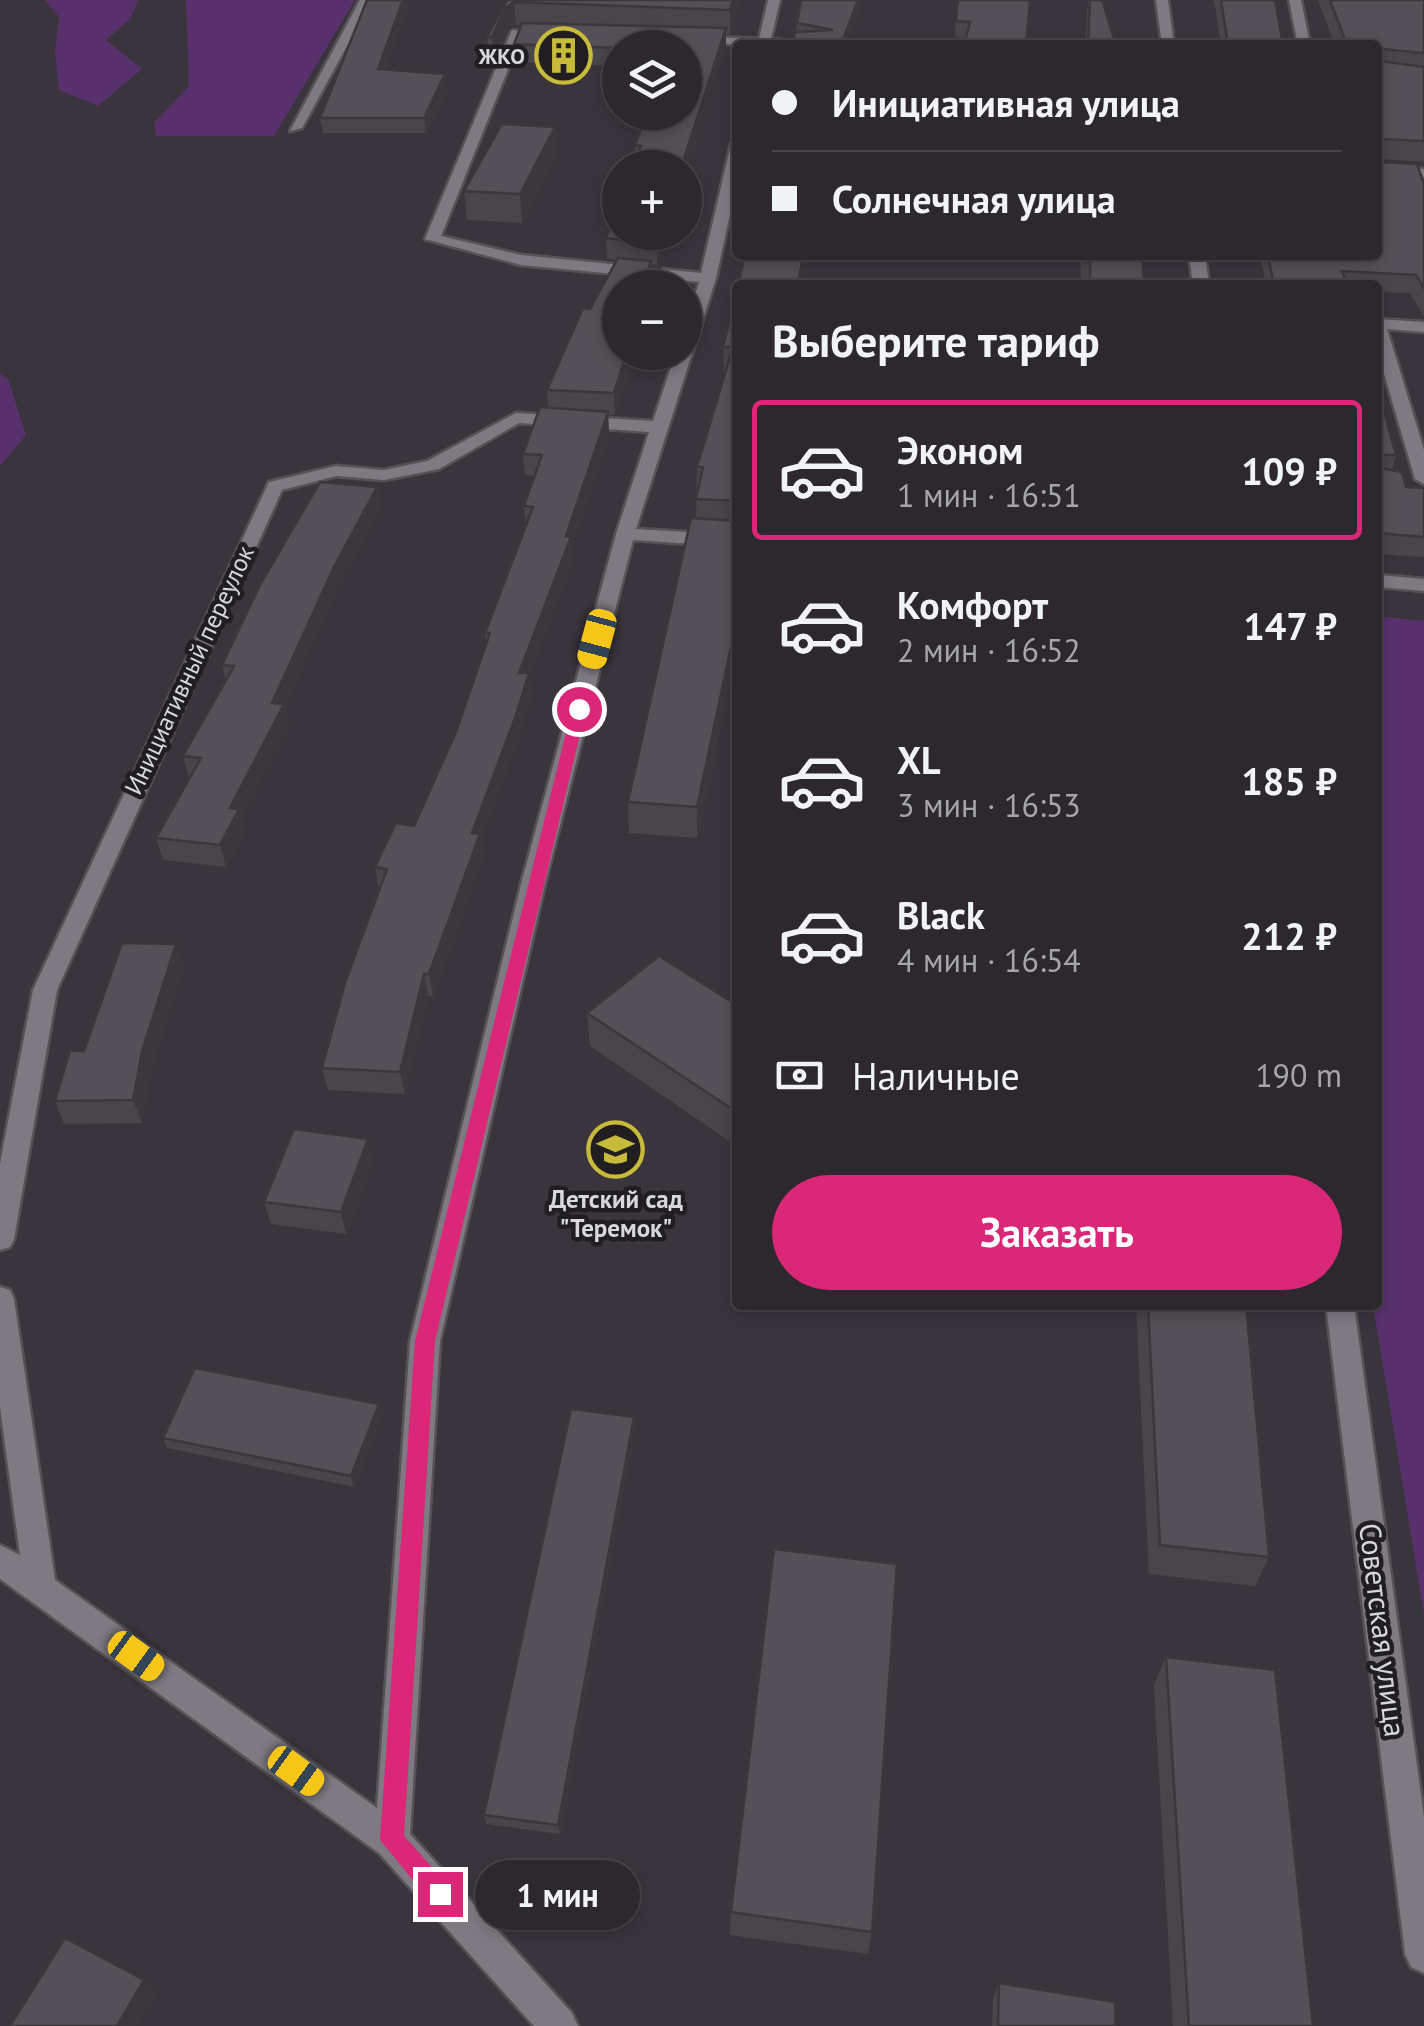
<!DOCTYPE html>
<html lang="ru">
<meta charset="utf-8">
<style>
:root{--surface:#2c282e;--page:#343036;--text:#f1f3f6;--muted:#a6a6aa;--line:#48444a;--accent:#db2777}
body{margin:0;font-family:"PT Sans",sans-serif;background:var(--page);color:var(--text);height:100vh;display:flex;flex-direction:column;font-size:38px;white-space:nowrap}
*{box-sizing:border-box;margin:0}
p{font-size:32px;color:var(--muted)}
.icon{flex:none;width:55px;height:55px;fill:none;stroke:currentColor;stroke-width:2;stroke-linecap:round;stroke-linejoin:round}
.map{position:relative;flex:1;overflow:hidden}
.sheet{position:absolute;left:732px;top:280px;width:650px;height:1030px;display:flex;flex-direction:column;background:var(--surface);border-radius:10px;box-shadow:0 5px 15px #0003,0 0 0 2px var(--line)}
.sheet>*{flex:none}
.top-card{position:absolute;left:732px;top:40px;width:650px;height:220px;border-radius:10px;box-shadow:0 5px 15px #0003,0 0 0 2px var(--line);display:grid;align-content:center;height:220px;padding:0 40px;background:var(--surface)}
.controls{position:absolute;left:602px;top:30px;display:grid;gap:20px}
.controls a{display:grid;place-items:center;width:100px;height:100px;border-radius:50%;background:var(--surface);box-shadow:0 5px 15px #0003,0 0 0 2px var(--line);font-size:50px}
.end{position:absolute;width:45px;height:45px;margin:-22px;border:12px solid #db2777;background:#fff;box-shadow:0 0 0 5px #fff}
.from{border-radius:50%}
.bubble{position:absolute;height:70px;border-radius:35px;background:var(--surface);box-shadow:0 5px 15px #0003,0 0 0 2px var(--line);font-size:32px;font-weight:700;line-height:70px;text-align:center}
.car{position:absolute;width:30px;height:60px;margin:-30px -15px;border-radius:12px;box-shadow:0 0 8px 2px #0007;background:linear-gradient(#f5c518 24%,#345 0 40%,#f5c518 0 76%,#345 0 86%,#f5c518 0)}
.top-card b{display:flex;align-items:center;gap:35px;height:95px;font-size:38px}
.top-card b+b{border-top:2px solid var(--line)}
.top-card i{width:25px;height:25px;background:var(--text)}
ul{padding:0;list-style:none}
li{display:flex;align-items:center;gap:30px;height:140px;margin:0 20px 15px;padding:0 20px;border:5px solid transparent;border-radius:10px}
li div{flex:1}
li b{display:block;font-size:38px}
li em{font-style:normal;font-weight:700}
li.on{border-color:var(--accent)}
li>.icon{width:90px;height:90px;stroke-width:1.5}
h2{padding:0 40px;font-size:45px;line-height:120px}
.pay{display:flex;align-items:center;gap:25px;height:110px;padding:0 40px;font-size:38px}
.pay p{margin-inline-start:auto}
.action{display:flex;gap:20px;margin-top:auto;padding:20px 40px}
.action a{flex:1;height:115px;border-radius:60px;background:var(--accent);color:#fff;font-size:40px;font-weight:700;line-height:115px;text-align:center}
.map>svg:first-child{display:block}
</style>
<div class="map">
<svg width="1424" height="2026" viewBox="0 0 1424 2026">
<rect width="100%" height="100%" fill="#3a353d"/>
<g fill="#58316c">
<path d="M 45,0 L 138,0 L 131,18 L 106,40 L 142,69 L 98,106 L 59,90 L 55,52 L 59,17 Z"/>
<path d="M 186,0 L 355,0 L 274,136 L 156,136 L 154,123 L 189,86 Z"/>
<path d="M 0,374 L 8,379 L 26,435 L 0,466 Z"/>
<path d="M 1378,616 L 1424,621 L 1424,1615 L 1373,1305 L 1378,1305 Z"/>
</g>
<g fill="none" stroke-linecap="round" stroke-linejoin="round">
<defs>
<g id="minor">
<path d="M 360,0 L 372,0 L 302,128 L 290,131 Z"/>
<path d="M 768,0 L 780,0 L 771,39 L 829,45 L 738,45 L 687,40 L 693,36 L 759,39 Z"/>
<path d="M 1156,0 L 1168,0 L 1174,45 L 1162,45 Z"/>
<path d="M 1289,0 L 1301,0 L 1310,45 L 1298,45 Z"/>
<path d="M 512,30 L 555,35 L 549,39 L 521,37 L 441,236 L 521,255 L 701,273 L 731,144 L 738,140 L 738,178 L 716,278 L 636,529 L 738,535 L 738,547 L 633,540 L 545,884 L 440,1341 L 410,1834 L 572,2013 L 578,2026 L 534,2026 L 379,1853 L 0,1579 L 0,1545 L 20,1555 L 0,1407 L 0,1287 L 10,1290 L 14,1299 L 55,1580 L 377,1808 L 410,1341 L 521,884 L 616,534 L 649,432 L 519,423 L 439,469 L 384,480 L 336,476 L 282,490 L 57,990 L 14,1239 L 10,1247 L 0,1250 L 0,1164 L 33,990 L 269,482 L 336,466 L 384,470 L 427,461 L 516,413 L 653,421 L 676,352 L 685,352 L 685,325 L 699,282 L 521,265 L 425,239 Z"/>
<path d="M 1378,166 L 1424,169 L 1424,177 L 1378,174 Z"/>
<path d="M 1189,255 L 1205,255 L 1209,285 L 1193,285 Z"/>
<path d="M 1378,319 L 1424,322 L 1424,332 L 1387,329 L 1424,450 L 1424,484 L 1415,479 L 1378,353 Z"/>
<path d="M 1378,575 L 1424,579 L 1424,591 L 1378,587 Z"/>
<path d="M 1326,1305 L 1354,1305 L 1424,1817 L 1424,1973 L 1411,1967 L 1405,1954 Z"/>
</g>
</defs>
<use href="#minor" stroke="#555157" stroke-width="5"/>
<use href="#minor" fill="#7f7a82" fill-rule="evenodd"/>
</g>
<g fill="#48454b">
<path d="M 367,0 L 408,0 L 408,4 L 385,69 L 447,89 L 426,133 L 323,133 L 320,118 Z"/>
<path d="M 507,0 L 739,0 L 730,34 L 726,34 L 726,46 L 635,160 L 635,145 L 685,48 L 620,48 L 620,66 L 515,62 L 514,44 L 521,25 L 516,25 L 507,32 L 494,61 L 489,61 L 487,37 Z"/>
<path d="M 801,0 L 846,45 L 796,32 Z"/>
<path d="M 957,0 L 1026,45 L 955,37 Z"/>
<path d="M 1088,0 L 1102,0 L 1116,45 L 1085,45 Z"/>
<path d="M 1214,0 L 1275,0 L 1283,45 L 1221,45 Z"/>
<path d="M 1318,0 L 1424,0 L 1424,162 L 1378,159 L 1378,45 L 1335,45 Z"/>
<path d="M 555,127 L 557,155 L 522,223 L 467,220 L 464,191 Z"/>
<path d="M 1424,184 L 1424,316 L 1410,293 L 1378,292 L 1378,285 L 1266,285 L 1260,255 L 1378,255 Z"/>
<path d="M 620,232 L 667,232 L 657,265 L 651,264 L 651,268 L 660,268 L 661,288 L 620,288 L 615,415 L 608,415 L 609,433 L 572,544 L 573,559 L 529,675 L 531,696 L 517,741 L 481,839 L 483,856 L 433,997 L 428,996 L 405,1094 L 328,1090 L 322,1068 L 379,889 L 375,867 L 414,826 L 456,732 L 486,644 L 485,633 L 526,527 L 524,506 L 535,476 L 525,475 L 523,454 L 548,408 L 547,390 L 617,260 L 607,259 L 606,238 Z"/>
<path d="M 1080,255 L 1142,255 L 1144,285 L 1081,285 Z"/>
<path d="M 738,287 L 738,643 L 697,838 L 629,833 L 628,802 L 696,518 L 697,467 L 724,375 L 723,347 Z"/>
<path d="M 1378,390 L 1396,455 L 1392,470 L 1406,487 L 1424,488 L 1424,557 L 1378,554 Z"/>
<path d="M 377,487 L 380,508 L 336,590 L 285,706 L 289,726 L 241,819 L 244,831 L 226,867 L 163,860 L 156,838 L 189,778 L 183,756 L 226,681 L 222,665 Z"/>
<path d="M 176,944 L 183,967 L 150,1074 L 142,1123 L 64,1124 L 55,1101 L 84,1051 Z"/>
<path d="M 738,1006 L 738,1147 L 590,1046 L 587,1013 Z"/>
<path d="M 373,1161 L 346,1234 L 271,1224 L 264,1202 Z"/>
<path d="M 1136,1305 L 1246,1305 L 1269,1557 L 1255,1586 L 1149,1574 Z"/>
<path d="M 379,1404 L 382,1415 L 354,1487 L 167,1448 L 163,1438 Z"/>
<path d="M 635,1427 L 560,1834 L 486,1824 L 484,1815 Z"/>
<path d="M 1166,1657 L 1313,2026 L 1173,2026 L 1154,1685 Z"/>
<path d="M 731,1912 L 872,1932 L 868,1954 L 730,1935 Z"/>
<path d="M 999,1983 L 1115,2026 L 992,2026 L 993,1998 Z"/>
</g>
<g fill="#3b383d">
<path d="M 403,0 L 408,0 L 408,4 L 380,83 L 378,69 Z"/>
<path d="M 733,0 L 739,0 L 730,34 L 730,10 Z"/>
<path d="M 858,0 L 863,0 L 846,45 L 841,45 Z"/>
<path d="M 514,2 L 516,25 L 507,32 L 494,61 L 492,37 L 505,8 Z"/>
<path d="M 726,28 L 726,46 L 685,176 L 685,168 L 681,168 Z"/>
<path d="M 445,74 L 447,89 L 426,133 L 424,118 Z"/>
<path d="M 555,127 L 557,155 L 522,223 L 520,194 Z"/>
<path d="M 660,232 L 667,232 L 657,265 L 657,244 Z"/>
<path d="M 803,255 L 808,255 L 802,285 L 798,285 Z"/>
<path d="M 660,268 L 661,288 L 652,288 Z"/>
<path d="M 627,352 L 635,352 L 615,415 L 614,393 Z"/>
<path d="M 608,412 L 609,433 L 572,544 L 573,559 L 529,675 L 531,696 L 517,741 L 481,839 L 483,856 L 433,997 L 429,974 L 519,673 Z"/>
<path d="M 377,487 L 380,508 L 336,590 L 285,706 L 289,726 L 241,819 L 244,831 L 226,867 L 220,845 L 230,808 L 272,703 L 333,569 Z"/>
<path d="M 738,614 L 738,643 L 697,838 L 697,807 Z"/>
<path d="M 176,944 L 183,967 L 150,1074 L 142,1123 L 133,1100 L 142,1051 Z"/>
<path d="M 424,974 L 428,996 L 405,1094 L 400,1072 Z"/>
<path d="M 368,1139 L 373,1161 L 346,1234 L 341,1212 Z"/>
<path d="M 379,1404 L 382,1415 L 354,1487 L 351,1476 Z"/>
<path d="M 634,1417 L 635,1427 L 560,1834 L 558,1825 Z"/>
<path d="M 144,1980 L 156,1994 L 137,2026 L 117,2026 Z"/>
</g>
<g fill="#545057" stroke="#3b383d" stroke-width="2.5">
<path d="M 367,0 L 403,0 L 378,69 L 445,74 L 424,118 L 320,118 Z"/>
<path d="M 507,0 L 733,0 L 730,10 L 514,2 L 505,8 L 492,37 L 487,37 Z"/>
<path d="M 801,0 L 858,0 L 841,45 L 792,45 L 795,32 L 833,30 L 797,23 Z"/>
<path d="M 958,0 L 1030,0 L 1026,45 L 964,45 L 970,22 L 956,21 Z"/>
<path d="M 1090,0 L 1102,0 L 1116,45 L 1088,45 Z"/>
<path d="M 1221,0 L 1275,0 L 1283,45 L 1228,45 Z"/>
<path d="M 1330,0 L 1424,0 L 1424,53 L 1383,49 L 1379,61 L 1424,67 L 1424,141 L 1382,139 L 1378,126 L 1378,45 L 1347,45 Z"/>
<path d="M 522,23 L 726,28 L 681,168 L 632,168 L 641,146 L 635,145 L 648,112 L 685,112 L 685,48 L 620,48 L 514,44 Z"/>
<path d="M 502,124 L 555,127 L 520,194 L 464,191 Z"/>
<path d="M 1378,162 L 1417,164 L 1424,184 L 1424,288 L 1416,275 L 1342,271 L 1347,285 L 1274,285 L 1268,255 L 1378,255 Z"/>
<path d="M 620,201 L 620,232 L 660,232 L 657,244 L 606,238 Z"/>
<path d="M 745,255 L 803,255 L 798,285 L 738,285 Z"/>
<path d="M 1084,255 L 1142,255 L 1144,285 L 1090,285 L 1090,262 L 1085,262 Z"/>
<path d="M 618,258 L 651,261 L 649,267 L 660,268 L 652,288 L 620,288 L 620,352 L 627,352 L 614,393 L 547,390 L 583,308 L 590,309 Z"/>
<path d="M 738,287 L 738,501 L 696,499 L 703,467 L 697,467 L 733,347 L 723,347 Z"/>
<path d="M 1378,390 L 1396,455 L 1381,455 L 1380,468 L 1402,472 L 1406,487 L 1424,488 L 1424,537 L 1378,533 Z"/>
<path d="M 540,407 L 608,412 L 566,536 L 571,537 L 519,673 L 529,673 L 515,718 L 472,833 L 480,834 L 429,974 L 424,974 L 400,1072 L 322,1068 L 345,983 L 387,869 L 375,867 L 396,823 L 414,826 L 456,732 L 490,633 L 485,633 L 533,507 L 524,506 L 542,455 L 523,454 Z"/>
<path d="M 320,482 L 377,487 L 333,569 L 272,703 L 284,704 L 230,808 L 239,809 L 220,845 L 156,838 L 201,758 L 183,756 L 234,666 L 222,665 L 260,585 Z"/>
<path d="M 691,518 L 738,521 L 738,614 L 697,807 L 628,802 Z"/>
<path d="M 122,943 L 176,944 L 142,1051 L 133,1100 L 55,1101 L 70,1051 L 84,1051 Z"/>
<path d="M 659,956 L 738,1006 L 738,1113 L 587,1013 Z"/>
<path d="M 294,1129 L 368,1139 L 341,1212 L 264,1202 Z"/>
<path d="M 1148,1305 L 1246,1305 L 1269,1557 L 1160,1545 Z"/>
<path d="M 195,1368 L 379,1404 L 351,1476 L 163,1438 Z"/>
<path d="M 571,1409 L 634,1417 L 558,1825 L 484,1815 Z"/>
<path d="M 774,1549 L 897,1564 L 872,1932 L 731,1912 Z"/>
<path d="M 1166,1657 L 1275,1670 L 1313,2026 L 1189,2026 Z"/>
<path d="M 65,1938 L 144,1980 L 117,2026 L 10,2026 Z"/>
<path d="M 999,1983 L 1115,2002 L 1115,2026 L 998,2026 Z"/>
</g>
<path fill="#db2777" d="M 579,705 L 586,709 L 435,1341 L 404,1836 L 448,1885 L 452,1894 L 440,1905 L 431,1902 L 380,1840 L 415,1341 L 572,709 Z"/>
<defs>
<symbol id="building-ring" viewBox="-11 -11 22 22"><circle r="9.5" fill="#201e21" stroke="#c8bb3b" stroke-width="1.5"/><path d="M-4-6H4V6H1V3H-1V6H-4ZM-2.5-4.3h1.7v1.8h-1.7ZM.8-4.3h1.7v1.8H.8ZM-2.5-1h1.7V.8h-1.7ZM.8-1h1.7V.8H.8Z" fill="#c8bb3b"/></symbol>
<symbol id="school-ring" viewBox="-11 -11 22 22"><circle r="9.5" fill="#201e21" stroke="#c8bb3b" stroke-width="1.5"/><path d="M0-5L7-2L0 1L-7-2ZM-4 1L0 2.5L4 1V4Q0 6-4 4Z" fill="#c8bb3b"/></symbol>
</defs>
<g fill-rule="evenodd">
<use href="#building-ring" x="532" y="24" width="63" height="63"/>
<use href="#school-ring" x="584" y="1118" width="63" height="63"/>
</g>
<g text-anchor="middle" stroke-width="9" stroke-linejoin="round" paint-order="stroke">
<g font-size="22" font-weight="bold" fill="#d9d7db" stroke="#201e21" text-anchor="end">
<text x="525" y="64">ЖКО</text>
</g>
<g font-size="25" fill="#d9d7db" stroke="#201e21">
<text transform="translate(189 670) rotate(-65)" y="9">Инициативный переулок</text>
</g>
<g font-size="25" font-weight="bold" fill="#d9d7db" stroke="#201e21">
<text x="616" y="1208">Детский сад<tspan x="616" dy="29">"Теремок"</tspan></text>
</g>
<g font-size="30" fill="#d9d7db" stroke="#201e21">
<text transform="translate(1382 1630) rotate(83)" y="10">Советская улица</text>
</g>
</g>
</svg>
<div class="controls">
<a><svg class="icon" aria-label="layers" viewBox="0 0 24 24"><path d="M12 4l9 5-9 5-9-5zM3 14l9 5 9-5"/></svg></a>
<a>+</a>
<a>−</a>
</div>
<i class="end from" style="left:579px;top:709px"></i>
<i class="end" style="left:440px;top:1894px"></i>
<div class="bubble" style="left:475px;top:1860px;width:165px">1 мин</div>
<i class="car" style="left:597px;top:639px;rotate:195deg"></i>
<i class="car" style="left:136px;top:1656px;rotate:126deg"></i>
<i class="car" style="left:296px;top:1771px;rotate:126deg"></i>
<div class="top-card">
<b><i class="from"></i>Инициативная улица</b>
<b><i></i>Солнечная улица</b>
</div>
<section class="sheet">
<h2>Выберите тариф</h2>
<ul>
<li class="on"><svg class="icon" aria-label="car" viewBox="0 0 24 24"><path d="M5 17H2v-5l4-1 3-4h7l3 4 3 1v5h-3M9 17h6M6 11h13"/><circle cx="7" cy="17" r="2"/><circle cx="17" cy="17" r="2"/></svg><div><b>Эконом</b><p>1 мин · 16:51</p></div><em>109 ₽</em></li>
<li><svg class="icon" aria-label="car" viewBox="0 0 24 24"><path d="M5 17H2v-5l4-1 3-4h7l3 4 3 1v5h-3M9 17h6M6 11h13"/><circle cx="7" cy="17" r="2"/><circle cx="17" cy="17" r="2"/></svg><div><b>Комфорт</b><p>2 мин · 16:52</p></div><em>147 ₽</em></li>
<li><svg class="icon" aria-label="car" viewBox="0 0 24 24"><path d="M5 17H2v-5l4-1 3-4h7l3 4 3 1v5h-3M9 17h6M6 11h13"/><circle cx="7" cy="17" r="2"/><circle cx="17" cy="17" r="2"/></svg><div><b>XL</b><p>3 мин · 16:53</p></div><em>185 ₽</em></li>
<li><svg class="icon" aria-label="car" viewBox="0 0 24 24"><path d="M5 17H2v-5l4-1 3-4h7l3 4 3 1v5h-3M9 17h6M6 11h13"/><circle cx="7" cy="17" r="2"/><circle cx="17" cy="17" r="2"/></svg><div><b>Black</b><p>4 мин · 16:54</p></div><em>212 ₽</em></li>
</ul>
<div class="pay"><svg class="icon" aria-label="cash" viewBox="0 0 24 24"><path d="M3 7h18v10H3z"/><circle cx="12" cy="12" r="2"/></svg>Наличные<p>190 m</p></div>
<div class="action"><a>Заказать</a></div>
</section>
</div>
